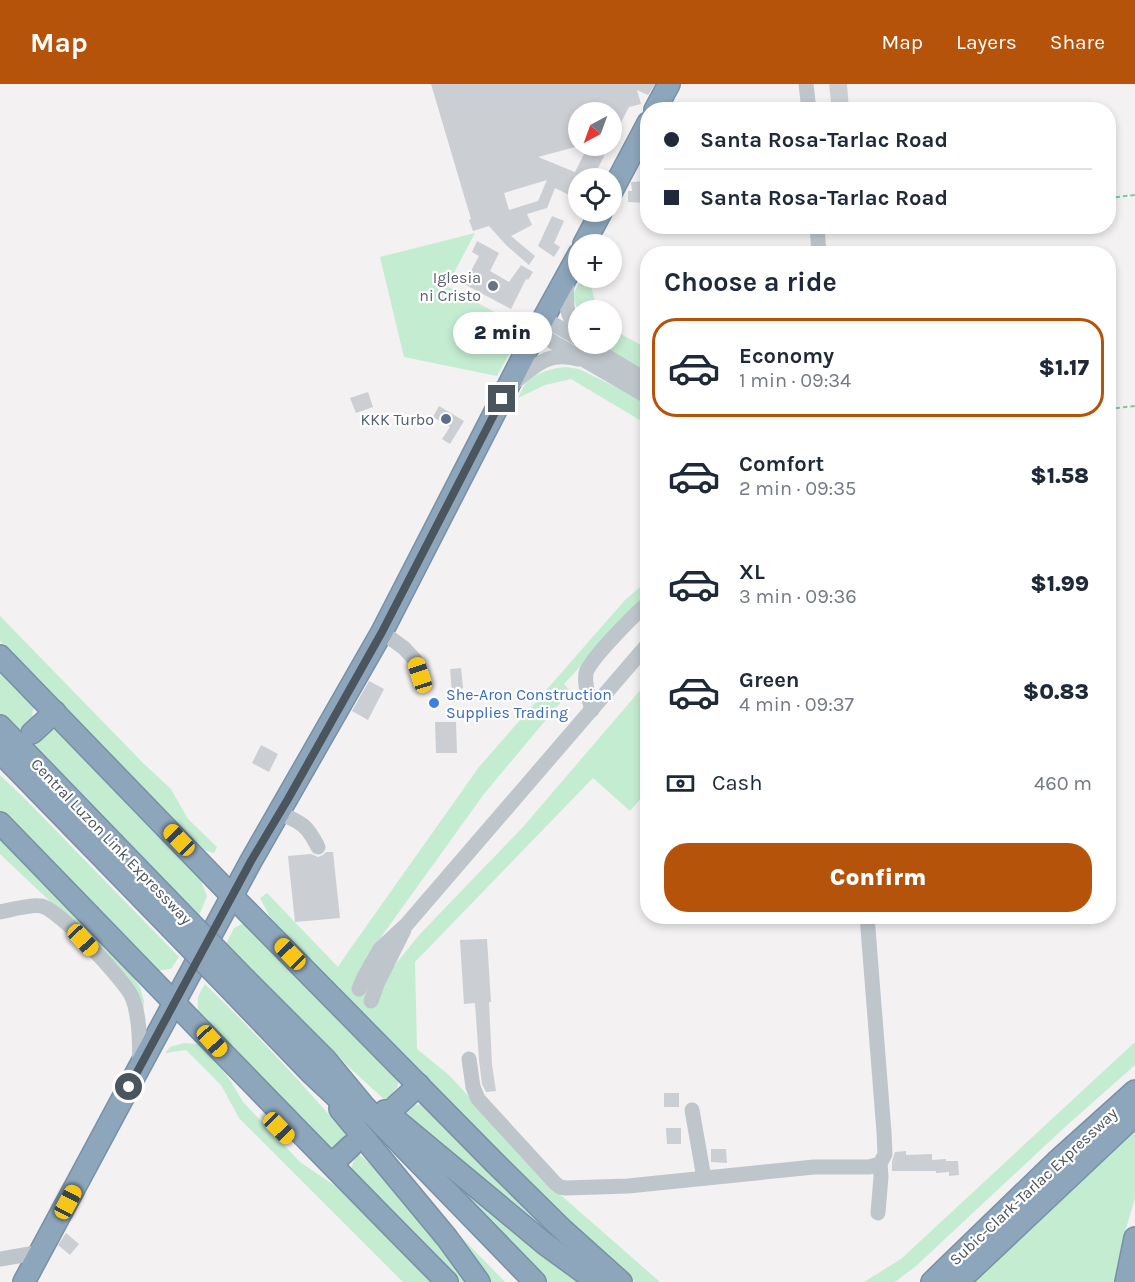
<!DOCTYPE html>
<meta charset="utf-8">
<style>
:root{--surface:#fff;--page:#f2f2f3;--text:#1f2937;--muted:#747a83;--line:#e0e1e3;--accent:#b45309}
body{margin:0;font-family:Karla,sans-serif;background:var(--page);color:var(--text);height:100vh;display:flex;flex-direction:column;font-size:22px;white-space:nowrap}
*{box-sizing:border-box;margin:0}
p{font-size:20px;color:var(--muted)}
.icon{flex:none;width:33px;height:33px;fill:none;stroke:currentColor;stroke-width:2;stroke-linecap:round;stroke-linejoin:round}
.map{position:relative;flex:1;overflow:hidden}
.sheet{position:absolute;left:640px;top:162px;width:476px;height:678px;display:flex;flex-direction:column;background:var(--surface);border-radius:24px;box-shadow:0 3px 9px #0003}
.sheet>*{flex:none}
.top-card{position:absolute;left:640px;top:18px;width:476px;height:132px;border-radius:24px;box-shadow:0 3px 9px #0003;display:grid;align-content:center;height:132px;padding:0 24px;background:var(--surface)}
.needle{width:39px;rotate:221deg}
.tools{position:absolute;left:568px;top:18px;display:grid;gap:12px}
.tools a{display:grid;place-items:center;width:54px;height:54px;border-radius:50%;background:var(--surface);box-shadow:0 3px 9px #0003;font-size:30px}
.end{position:absolute;width:27px;height:27px;margin:-14px;border:8px solid #4a555d;background:#fff;box-shadow:0 0 0 3px #fff}
.from{border-radius:50%}
.bubble{position:absolute;height:42px;border-radius:21px;background:var(--surface);box-shadow:0 3px 9px #0003;font-size:20px;font-weight:800;line-height:42px;text-align:center}
.car{position:absolute;width:18px;height:36px;margin:-18px -9px;border-radius:8px;box-shadow:0 0 4px 2px #0007;background:linear-gradient(#f5c518 24%,#345 0 40%,#f5c518 0 76%,#345 0 86%,#f5c518 0)}
.top-card b{display:flex;align-items:center;gap:21px;height:57px;font-size:22px}
.top-card b+b{border-top:2px solid var(--line)}
.top-card i{width:15px;height:15px;background:var(--text)}
ul{padding:0;list-style:none}
li{display:flex;align-items:center;gap:18px;height:99px;margin:0 12px 9px;padding:0 12px;border:3px solid transparent;border-radius:24px}
li div{flex:1}
li b{display:block;font-size:22px}
li em{font-style:normal;font-weight:800}
li.active{border-color:var(--accent)}
li>.icon{width:54px;height:54px;stroke-width:1.5}
h2{padding:0 24px;font-size:27px;line-height:72px}
.pay{display:flex;align-items:center;gap:15px;height:66px;padding:0 24px;font-size:22px}
.pay p{margin-inline-start:auto}
.button{display:flex;gap:12px;margin-top:auto;padding:12px 24px}
.button a{flex:1;height:69px;border-radius:24px;background:var(--accent);color:#fff;font-size:24px;font-weight:800;line-height:69px;text-align:center}
header{display:flex;align-items:center;gap:36px;box-sizing:border-box;height:84px;padding:0 30px;background:var(--accent);color:#fff}
header strong{font-size:28px}
nav{display:flex;gap:33px;margin-inline-start:auto;font-size:21px}
.map>svg:first-child{display:block}
</style>
<header>
<strong>Map</strong>
<nav><a>Map</a><a>Layers</a><a>Share</a></nav>
</header>
<div class="map">
<svg width="1135" height="1198" viewBox="0 0 1135 1198">
<rect width="100%" height="100%" fill="#f3f1f1"/>
<g fill="#c4ecd1">
<path d="M 475,149 L 447,202 L 523,244 L 497,292 L 404,273 L 380,173 Z"/>
<path d="M 582,194 L 589,194 L 597,226 L 579,226 L 579,228 L 572,212 Z"/>
<path d="M 612,245 L 648,265 L 648,288 L 600,260 L 612,260 Z"/>
<path d="M 566,283 L 579,285 L 648,319 L 648,341 L 571,295 L 545,301 L 518,314 C 521,308 524,300 528,297 C 538,288 553,284 566,283 Z"/>
<path d="M 648,496 L 648,510 L 564,600 L 570,607 L 484,710 L 376,860 L 377,886 L 365,911 L 373,919 L 390,887 L 420,850 L 523,743 L 648,597 L 648,632 L 640,641 L 648,648 L 648,706 L 630,727 L 593,694 L 415,878 L 417,965 L 449,991 L 555,1106 L 660,1198 L 635,1198 L 592,1162 L 333,901 L 271,835 L 260,814 L 267,809 L 338,883 L 348,868 L 479,683 L 625,516 Z"/>
<path d="M 0,532 L 144,680 L 171,705 L 188,735 L 217,763 L 214,769 L 204,766 L 188,753 L 0,557 Z"/>
<path d="M 0,586 L 34,620 L 32,633 L 20,650 L 0,631 Z"/>
<path d="M 57,645 L 199,793 L 207,812 L 199,832 L 28,660 L 49,646 Z"/>
<path d="M 0,691 L 27,717 L 179,873 L 171,885 L 155,887 L 0,730 Z"/>
<path d="M 0,749 L 89,843 L 131,890 L 140,903 L 144,917 L 142,941 L 132,952 L 127,916 L 54,821 L 0,770 Z"/>
<path d="M 242,840 L 250,840 L 398,994 L 398,1002 L 386,1017 L 351,985 L 302,936 L 250,887 L 251,885 L 226,860 L 234,844 Z"/>
<path d="M 205,900 C 256,949 304,1001 350,1055 L 338,1063 L 331,1066 L 198,931 C 198,917 196,913 205,900 Z"/>
<path d="M 1135,958 L 1135,981 L 1065,1043 L 916,1182 L 895,1198 L 864,1198 L 901,1175 Z"/>
<path d="M 184,959 L 197,960 L 205,964 L 212,971 L 232,999 L 243,1018 L 300,1078 L 344,1108 L 433,1198 L 403,1198 L 239,1034 L 221,1001 L 186,966 L 165,969 L 170,963 Z"/>
<path d="M 426,1020 L 600,1192 L 551,1156 L 401,1028 L 410,1021 Z"/>
<path d="M 1135,1042 L 1135,1114 L 1125,1148 L 1117,1198 L 972,1198 Z"/>
<path d="M 417,1066 L 583,1198 L 546,1198 Z"/>
<path d="M 357,1069 C 372,1080 385,1095 397,1109 C 422,1138 444,1168 467,1198 L 455,1198 L 350,1091 L 353,1078 Z"/>
<path d="M 399,1089 L 505,1198 L 485,1198 Z"/>
</g>
<g fill="#cbced3" fill-rule="evenodd">
<path d="M 431,0 L 655,0 L 648,11 L 637,6 L 641,20 L 629,23 L 612,56 L 612,28 L 579,28 L 579,62 L 538,73 L 575,88 L 588,62 L 609,62 L 593,94 L 579,94 L 579,116 L 555,104 L 547,124 L 527,130 L 532,141 L 511,152 L 535,172 L 529,181 L 506,161 L 489,142 L 473,147 L 469,136 L 471,135 ZM 547,96 L 538,117 L 509,126 L 504,109 Z"/>
<path d="M 829,0 L 847,0 L 849,26 L 832,26 Z"/>
<path d="M 648,97 L 648,119 L 628,118 L 628,107 L 632,107 L 631,98 Z"/>
<path d="M 552,132 L 564,137 L 554,159 L 560,163 L 554,173 L 538,162 Z"/>
<path d="M 477,157 L 499,169 L 490,187 L 509,198 L 521,181 L 533,188 L 528,196 L 526,195 L 511,225 L 464,200 L 479,172 L 472,168 Z"/>
<path d="M 368,308 L 373,323 L 356,329 L 350,314 Z"/>
<path d="M 439,322 L 464,337 L 450,360 L 442,355 L 450,343 L 433,333 Z"/>
<path d="M 461,584 L 463,604 L 461,605 L 462,617 L 449,618 L 448,608 L 452,608 L 450,585 Z"/>
<path d="M 369,597 L 384,605 L 368,636 L 352,627 Z"/>
<path d="M 435,638 L 456,638 L 457,669 L 436,669 Z"/>
<path d="M 261,661 L 278,670 L 269,688 L 252,679 Z"/>
<path d="M 326,768 L 333,768 L 340,834 L 295,838 L 288,772 L 311,770 L 318,773 L 323,771 Z"/>
<path d="M 487,855 L 491,918 L 489,918 L 492,981 L 496,1007 L 486,1008 L 482,1000 L 479,976 L 475,919 L 464,920 L 460,856 Z"/>
<rect x="664" y="1009" width="15" height="14"/>
<path d="M 666,1044 L 681,1044 L 681,1060 L 667,1060 Z"/>
<path d="M 711,1065 L 726,1065 L 727,1079 L 711,1078 Z"/>
<path d="M 906,1067 L 906,1071 L 932,1070 L 932,1076 L 946,1075 L 946,1077 L 958,1077 L 959,1091 L 949,1092 L 949,1088 L 936,1089 L 936,1087 L 892,1087 L 892,1077 L 895,1068 Z"/>
<path d="M 66,1149 L 79,1160 L 70,1171 L 58,1161 Z"/>
</g>
<g fill="none" stroke-linecap="round" stroke-linejoin="round">
<defs>
<g id="highway">
<path d="M 655,26 L 669,0"/>
<path d="M 612,107 L 648,39"/>
<path d="M 584,160 L 601,128"/>
<path d="M 0,572 L 233,813 L 495,1079 L 563,1146 L 621,1198"/>
<path d="M 0,642 L 179,827"/>
<path d="M 32,649 L 55,628"/>
<path d="M 0,668 L 170,843"/>
<path d="M 0,739 C 149,892 296,1046 447,1198"/>
<path d="M 246,896 L 325,975 L 363,1021 L 535,1198"/>
<path d="M 236,911 L 311,989 L 357,1032"/>
<path d="M 396,1022 L 419,1001"/>
<path d="M 340,1025 L 447,1154 L 479,1198"/>
<path d="M 385,1027 L 545,1160 L 597,1198"/>
<path d="M 332,1080 L 351,1062"/>
<path d="M 24,1198 L 140,982 L 251,777 L 382,548 L 536,248 L 579,170"/>
<path d="M 932,1198 L 1056,1078 L 1135,1007"/>
<path d="M 958,1198 L 1135,1031"/>
<path d="M 1126,1198 L 1135,1154"/>
</g>
</defs>
<use href="#highway" stroke="#7891a7" stroke-width="24"/>
<g stroke="#7ec8a0" stroke-width="2" stroke-dasharray="4.5 3" stroke-linecap="butt">
<path d="M 1108,114 L 1135,111"/>
<path d="M 829,145 L 866,142"/>
<path d="M 1108,325 L 1135,322"/>
</g>
<g stroke="#bec6cc" stroke-width="15">
<path d="M 806,0 L 809,26"/>
<path d="M 817,142 L 819,170"/>
<path d="M 567,196 C 566,217 564,230 579,246"/>
<path d="M 543,234 L 579,255"/>
<path d="M 536,248 L 648,313"/>
<path d="M 586,260 L 648,297"/>
<path d="M 512,300 C 536,282 546,267 578,275"/>
<path d="M 382,548 L 404,564 L 415,576 L 420,591"/>
<path d="M 592,626 C 589,615 584,601 586,589 C 590,575 635,530 648,519"/>
<path d="M 280,729 C 302,739 307,741 318,763"/>
<path d="M 0,828 C 10,826 32,820 41,822 C 58,824 125,897 132,913 C 141,934 139,960 140,982"/>
<path d="M 867,832 L 884,1048 L 885,1070 L 880,1080 L 881,1093 L 878,1129"/>
<path d="M 359,905 L 364,893 L 380,865 L 407,840 L 648,560"/>
<path d="M 371,917 L 377,900 L 404,846"/>
<path d="M 469,975 L 473,1003 L 478,1015 L 555,1099 L 560,1103 L 566,1104 L 628,1102 L 814,1083 L 869,1083 L 880,1080"/>
<path d="M 692,1026 L 704,1094"/>
<path d="M 0,1175 L 41,1168"/>
</g>
<use href="#highway" stroke="#8da6bb" stroke-width="21"/>
<defs>
<g id="highway-bridge">
<path d="M 179,827 L 246,896"/>
<path d="M 170,843 L 236,911"/>
</g>
</defs>
<use href="#highway-bridge" stroke="#7891a7" stroke-width="24" stroke-linecap="butt"/>
<use href="#highway-bridge" stroke="#8da6bb" stroke-width="21"/>
</g>
<g fill="none" stroke-linecap="round" stroke-linejoin="round">
<path stroke="#4a555d" stroke-width="8" d="M 129,1003 L 251,777 L 288,715 L 382,548 L 502,315"/>
</g>
<circle fill="#6b7280" stroke="#fff" stroke-width="2" cx="493" cy="202" r="6"/>
<circle fill="#5c6f8a" stroke="#fff" stroke-width="2" cx="446" cy="335" r="6"/>
<circle fill="#3f7fe0" stroke="#fff" stroke-width="2" cx="434" cy="619" r="6"/>
<g text-anchor="middle" stroke-width="4.5" stroke-linejoin="round" paint-order="stroke">
<g font-size="16" fill="#5b616d" stroke="#fff" text-anchor="end">
<text x="481" y="199">Iglesia<tspan x="481" dy="18">ni Cristo</tspan></text>
</g>
<g font-size="16" fill="#4e5e75" stroke="#fff" text-anchor="end">
<text x="434" y="341">KKK Turbo</text>
</g>
<g font-size="16" fill="#366cbe" stroke="#fff" text-anchor="start">
<text x="446" y="616">She-Aron Construction<tspan x="446" dy="18">Supplies Trading</tspan></text>
</g>
<g font-size="16" fill="#4a555d" stroke="#fff">
<text transform="translate(112 757) rotate(46)" y="6">Central Luzon Link Expressway</text>
<text transform="translate(1033 1102) rotate(-43)" y="6">Subic-Clark-Tarlac Expressway</text>
</g>
</g>
</svg>
<div class="tools">
<a><svg class="needle" viewBox="-14 -14 28 28"><path d="M0-13l5 13h-10z" fill="#e53935"/><path d="M0 13l5-13h-10z" fill="#747a83"/></svg></a>
<a><svg class="icon" aria-label="locate" viewBox="0 0 24 24"><circle cx="12" cy="12" r="6"/><path d="M12 2v4M12 18v4M2 12h4M18 12h4"/></svg></a>
<a>+</a>
<a>−</a>
</div>
<i class="end from" style="left:129px;top:1003px"></i>
<i class="end" style="left:502px;top:315px"></i>
<div class="bubble" style="left:453px;top:228px;width:99px">2 min</div>
<i class="car" style="left:420px;top:591px;rotate:342deg"></i>
<i class="car" style="left:179px;top:756px;rotate:316deg"></i>
<i class="car" style="left:83px;top:856px;rotate:137deg"></i>
<i class="car" style="left:290px;top:870px;rotate:316deg"></i>
<i class="car" style="left:212px;top:957px;rotate:138deg"></i>
<i class="car" style="left:279px;top:1044px;rotate:136deg"></i>
<i class="car" style="left:68px;top:1118px;rotate:28deg"></i>
<div class="top-card">
<b><i class="from"></i>Santa Rosa-Tarlac Road</b>
<b><i></i>Santa Rosa-Tarlac Road</b>
</div>
<section class="sheet">
<h2>Choose a ride</h2>
<ul>
<li class="active"><svg class="icon" aria-label="car" viewBox="0 0 24 24"><path d="M5 17H2v-5l4-1 3-4h7l3 4 3 1v5h-3M9 17h6M6 11h13"/><circle cx="7" cy="17" r="2"/><circle cx="17" cy="17" r="2"/></svg><div><b>Economy</b><p>1 min · 09:34</p></div><em>$1.17</em></li>
<li><svg class="icon" aria-label="car" viewBox="0 0 24 24"><path d="M5 17H2v-5l4-1 3-4h7l3 4 3 1v5h-3M9 17h6M6 11h13"/><circle cx="7" cy="17" r="2"/><circle cx="17" cy="17" r="2"/></svg><div><b>Comfort</b><p>2 min · 09:35</p></div><em>$1.58</em></li>
<li><svg class="icon" aria-label="car" viewBox="0 0 24 24"><path d="M5 17H2v-5l4-1 3-4h7l3 4 3 1v5h-3M9 17h6M6 11h13"/><circle cx="7" cy="17" r="2"/><circle cx="17" cy="17" r="2"/></svg><div><b>XL</b><p>3 min · 09:36</p></div><em>$1.99</em></li>
<li><svg class="icon" aria-label="car" viewBox="0 0 24 24"><path d="M5 17H2v-5l4-1 3-4h7l3 4 3 1v5h-3M9 17h6M6 11h13"/><circle cx="7" cy="17" r="2"/><circle cx="17" cy="17" r="2"/></svg><div><b>Green</b><p>4 min · 09:37</p></div><em>$0.83</em></li>
</ul>
<div class="pay"><svg class="icon" aria-label="cash" viewBox="0 0 24 24"><path d="M3 7h18v10H3z"/><circle cx="12" cy="12" r="2"/></svg>Cash<p>460 m</p></div>
<div class="button"><a>Confirm</a></div>
</section>
</div>
